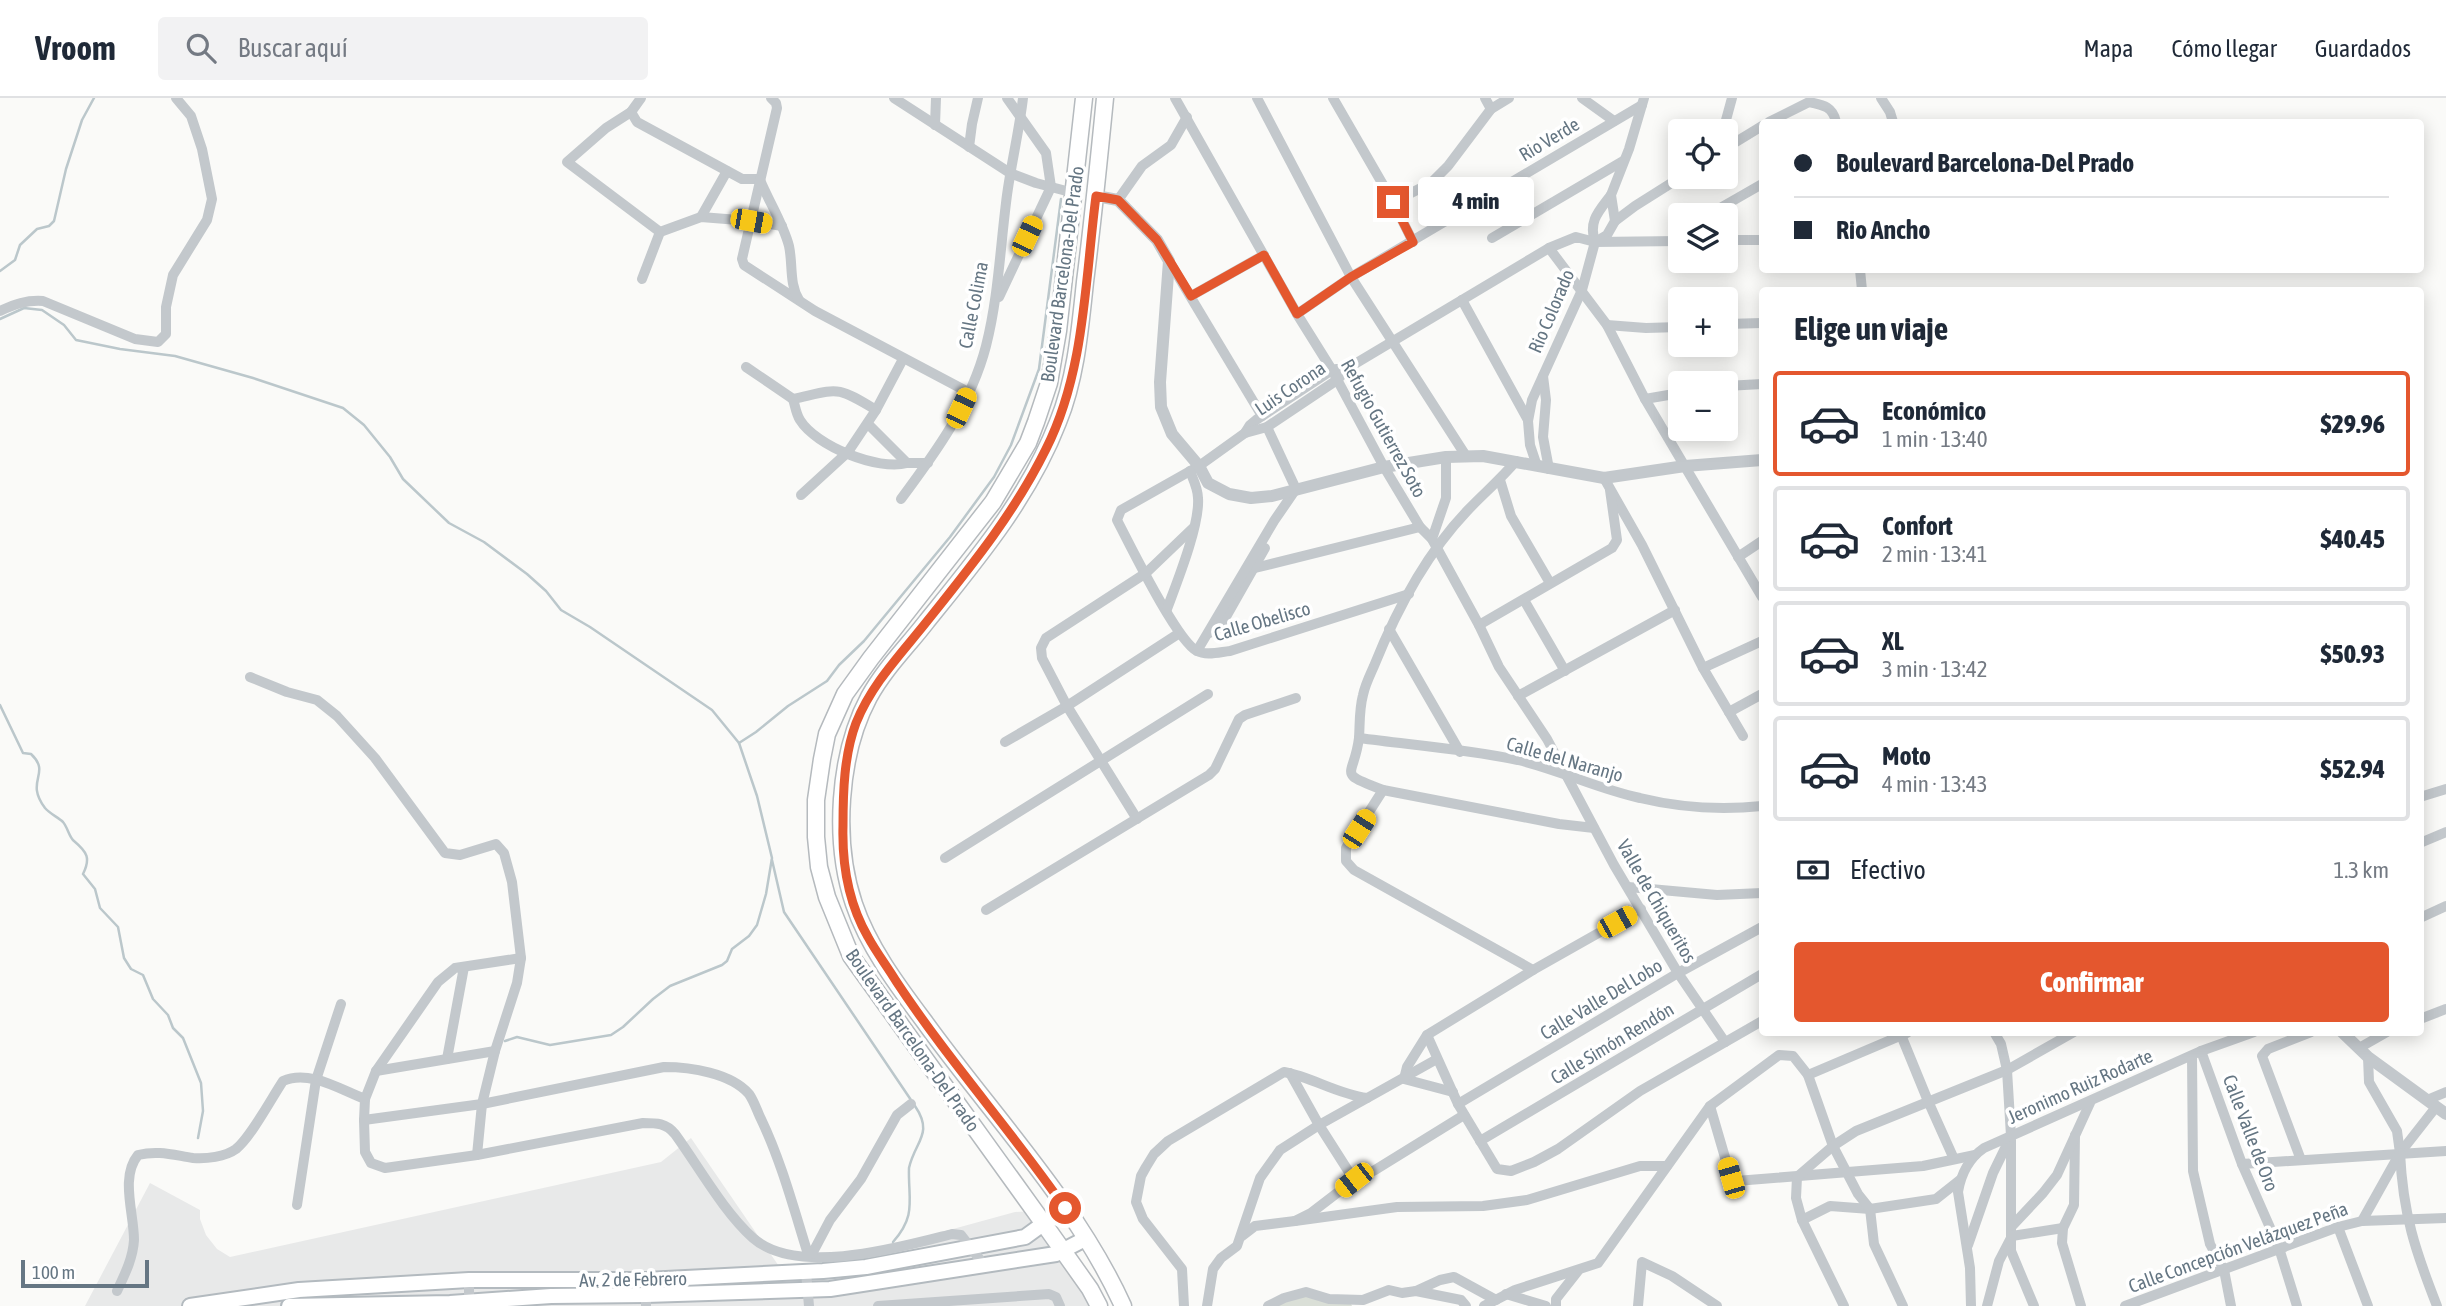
<!DOCTYPE html>
<html lang="es">
<meta charset="utf-8">
<style>
:root{--surface:#fff;--page:#f2f2f3;--text:#1f2937;--muted:#747a83;--line:#e0e1e3;--accent:#e4572e}
body{margin:0;font-family:"Asap Condensed",sans-serif;background:var(--page);color:var(--text);height:100vh;display:flex;flex-direction:column;font-size:26px;white-space:nowrap}
*{box-sizing:border-box;margin:0}
p{font-size:23px;color:var(--muted)}
.icon{flex:none;width:38px;height:38px;fill:none;stroke:currentColor;stroke-width:2;stroke-linecap:round;stroke-linejoin:round}
.map{position:relative;flex:1;overflow:hidden}
.sheet{position:absolute;left:1759px;top:189px;width:665px;height:749px;display:flex;flex-direction:column;background:var(--surface);border-radius:7px;box-shadow:0 4px 18px #0003}
.sheet>*{flex:none}
.top-card{position:absolute;left:1759px;top:21px;width:665px;height:154px;border-radius:7px;box-shadow:0 4px 18px #0003;display:grid;align-content:center;height:154px;padding:0 35px;background:var(--surface)}
.buttons{position:absolute;left:1668px;top:21px;display:grid;gap:14px}
.buttons a{display:grid;place-items:center;width:70px;height:70px;border-radius:7px;background:var(--surface);box-shadow:0 4px 18px #0003;font-size:35px}
.scale{position:absolute;left:21px;bottom:18px;width:128px;box-sizing:border-box;padding-left:7px;border:4px solid #657683;border-top:0;font-size:19px;line-height:24px;white-space:nowrap;color:#657683;-webkit-text-stroke:5px #fff;paint-order:stroke}
.end{position:absolute;width:32px;height:32px;margin:-16px;border:9px solid #e4572e;background:#fff;box-shadow:0 0 0 4px #fff}
.from{border-radius:50%}
.bubble{position:absolute;height:49px;border-radius:7px;background:var(--surface);box-shadow:0 4px 18px #0003;font-size:23px;font-weight:800;line-height:49px;text-align:center}
.car{position:absolute;width:21px;height:42px;margin:-21px -10px;border-radius:9px;box-shadow:0 0 5px 2px #0007;background:linear-gradient(#f5c518 24%,#345 0 40%,#f5c518 0 76%,#345 0 86%,#f5c518 0)}
.top-card b{display:flex;align-items:center;gap:24px;height:66px;font-size:26px}
.top-card b+b{border-top:2px solid var(--line)}
.top-card i{width:18px;height:18px;background:var(--text)}
ul{padding:0;list-style:none}
li{display:flex;align-items:center;gap:21px;height:105px;margin:0 14px 10px;padding:0 21px;border:4px solid var(--line);border-radius:7px}
li div{flex:1}
li b{display:block;font-size:26px}
li em{font-style:normal;font-weight:800}
li.active{border-color:var(--accent)}
li>.icon{width:63px;height:63px;stroke-width:1.5}
h2{padding:0 35px;font-size:32px;line-height:84px}
.pay{display:flex;align-items:center;gap:18px;height:77px;padding:0 35px;font-size:26px}
.pay p{margin-inline-start:auto}
.primary-button{display:flex;gap:14px;margin-top:auto;padding:14px 35px}
.primary-button a{flex:1;height:80px;border-radius:7px;background:var(--accent);color:#fff;font-size:28px;font-weight:800;line-height:80px;text-align:center}
header{display:flex;align-items:center;gap:42px;box-sizing:border-box;height:98px;padding:0 35px;background:var(--surface);border-bottom:2px solid var(--line)}
header strong{font-size:33px}
nav{display:flex;gap:38px;margin-inline-start:auto;font-size:24px}
.search{width:490px;height:63px;background:var(--page);display:flex;align-items:center;gap:18px;box-sizing:border-box;padding:0 24px;border-radius:7px;color:var(--muted);font-size:26px}
.map>svg:first-child{display:block}
</style>
<header>
<strong>Vroom</strong>
<div class="search"><svg class="icon" aria-label="search" viewBox="0 0 24 24"><circle cx="10" cy="10" r="6"/><path d="M15 15l6 6"/></svg>Buscar aquí</div>
<nav><a>Mapa</a><a>Cómo llegar</a><a>Guardados</a></nav>
</header>
<div class="map">
<svg width="2446" height="1208" viewBox="0 0 2446 1208">
<rect width="100%" height="100%" fill="#fafaf8"/>
<path fill="#e8e9e9" d="M 691,1040 L 785,1177 L 1015,1114 L 1034,1113 L 1101,1208 L 85,1208 L 150,1085 L 200,1112 L 200,1121 L 206,1137 L 217,1151 L 230,1159 L 661,1064 Z"/>
<path fill="#dadfd7" d="M 1306,1194 L 1349,1201 L 1352,1208 L 1276,1208 Z"/>
<g fill="none" stroke-linecap="round" stroke-linejoin="round">
<g stroke="#bbc7cb" stroke-width="2.5">
<path d="M 0,173 L 15,162 L 20,147 L 37,131 L 49,128 L 54,123 L 66,71 L 82,22 L 94,0"/>
<path d="M 0,221 L 24,210 L 42,212 L 64,227 L 76,242 L 120,251 L 175,258 L 253,280 L 343,310 L 364,327 L 390,359 L 403,381 L 449,425 L 484,444 L 527,476 L 546,493 L 561,512 L 590,529 L 712,612 L 739,645 L 757,698 L 772,760 L 766,796 L 757,827 L 749,838 L 732,851 L 727,863 L 722,867 L 670,888 L 653,901 L 623,929 L 611,937 L 550,947 L 517,939 L 505,943"/>
<path d="M 0,607 L 23,655 L 31,656 C 52,676 24,682 45,710 C 50,716 58,719 63,724 C 68,730 69,739 74,743 C 87,754 91,760 83,776 L 95,791 L 100,810 L 118,829 L 124,860 L 131,871 L 143,877 L 153,901 L 168,917 L 173,930 L 183,940 L 201,985 L 203,1013 L 198,1040"/>
<path d="M 739,645 L 756,634 L 788,608 L 827,583 L 839,567 L 864,543 L 950,439 L 994,379 L 1011,347 L 1039,271 L 1061,101"/>
<path d="M 772,762 L 784,814 L 911,1002"/>
<path d="M 893,1144 C 917,1117 908,1102 909,1070 C 915,1043 934,1036 915,1008"/>
</g>
<defs>
<g id="secondary">
<path d="M 190,1208 L 299,1192 L 469,1182 L 646,1182 L 823,1173 L 866,1169 L 1025,1139 L 1065,1110"/>
<path d="M 289,1208 L 450,1205 L 551,1198 L 646,1197 L 830,1191 L 1056,1156 L 1085,1141"/>
</g>
<g id="primary">
<path d="M 1084,0 L 1058,233 L 1049,285 L 1036,324 L 1028,345 L 993,404 L 871,560 L 845,596 L 827,636 L 822,661 L 816,702 L 816,739 L 819,769 L 827,799 L 851,858 L 1044,1126 L 1090,1191 L 1099,1208"/>
<path d="M 1105,0 C 1099,61 1093,122 1085,184 C 1080,231 1076,280 1058,324 C 1029,399 977,461 927,523 C 907,549 885,570 869,599 C 838,657 833,744 854,806 C 868,848 897,887 924,923 C 990,1015 1076,1104 1123,1208"/>
</g>
</defs>
<use href="#secondary" stroke="#b3babf" stroke-width="18"/>
<use href="#primary" stroke="#b5babe" stroke-width="19"/>
<g stroke="#c3c8cc" stroke-width="10">
<path d="M 641,0 L 631,14 L 637,24 L 742,81 L 760,81"/>
<path d="M 771,0 L 776,5 L 777,10 L 742,161 L 744,167 L 815,213 L 968,294"/>
<path d="M 894,0 L 1010,75 L 1036,85 L 1074,95"/>
<path d="M 1175,0 L 1297,216 L 1332,272 L 1384,369 L 1420,429 L 1432,441 L 1479,527 L 1499,569 L 1547,641 L 1614,767 L 1678,875 L 1725,944"/>
<path d="M 1257,0 L 1351,179 L 1466,358"/>
<path d="M 1333,0 L 1393,104 L 1413,144"/>
<path d="M 1485,0 L 1491,11"/>
<path d="M 1582,0 L 1614,23"/>
<path d="M 1881,0 L 1890,14 L 1893,24"/>
<path d="M 631,14 L 606,30 L 567,64 L 660,134 L 701,119 L 751,123 L 782,128"/>
<path d="M 1769,24 L 1809,4 C 1824,7 1833,9 1836,24"/>
<path d="M 935,27 L 936,0"/>
<path d="M 1723,33 L 1732,0"/>
<path d="M 969,49 L 972,26 L 978,0"/>
<path d="M 1726,50 L 1762,28"/>
<path d="M 760,82 C 769,104 783,125 789,148 C 793,166 789,186 799,202"/>
<path d="M 1118,102 L 1142,68 L 1171,47 L 1187,19"/>
<path d="M 1393,104 L 1431,85 L 1448,68 L 1491,11 L 1509,0"/>
<path d="M 1708,117 L 1762,86"/>
<path d="M 701,119 L 727,73"/>
<path d="M 1615,123 L 1635,108 L 1681,79"/>
<path d="M 1492,140 L 1623,63"/>
<path d="M 1726,142 L 1762,142"/>
<path d="M 1595,144 C 1588,123 1599,113 1611,97"/>
<path d="M 1549,150 L 1607,227 L 1645,301 L 1762,499"/>
<path d="M 1169,163 L 1262,318"/>
<path d="M 1860,172 L 1862,192"/>
<path d="M 642,181 L 660,134"/>
<path d="M 1191,198 L 1264,157"/>
<path d="M 999,199 L 1051,89 L 1046,55 L 1007,0"/>
<path d="M 1462,202 L 1528,322"/>
<path d="M 0,213 C 15,206 26,202 43,203 L 135,241 L 158,244 L 166,236 L 166,209 L 173,177 L 207,122 L 212,101 L 202,51 L 191,18 L 176,0"/>
<path d="M 1297,216 L 1351,179 L 1642,7"/>
<path d="M 1726,226 L 1762,225"/>
<path d="M 1607,227 L 1646,230 L 1680,229"/>
<path d="M 746,269 L 793,301 C 839,291 835,287 876,312"/>
<path d="M 1543,278 L 1546,302 L 1543,339 L 1549,371"/>
<path d="M 1726,288 L 1762,286"/>
<path d="M 793,301 C 795,307 796,316 800,322 C 816,348 878,373 907,365"/>
<path d="M 1645,301 L 1680,295"/>
<path d="M 868,326 L 907,365 L 928,365"/>
<path d="M 1245,335 L 1250,327 L 1256,322 L 1332,272 L 1337,271"/>
<path d="M 1516,363 C 1501,381 1483,396 1467,413 C 1426,456 1396,513 1374,568 C 1370,577 1365,587 1363,597 C 1359,612 1360,626 1359,640 C 1354,680 1335,674 1383,692 L 1559,726 L 1594,730"/>
<path d="M 1537,368 L 1530,347 L 1528,323 L 1532,302 L 1582,192 L 1595,144 L 1607,137 L 1615,123 L 1611,97 L 1629,51 L 1644,0"/>
<path d="M 1604,380 L 1642,447 L 1703,570 L 1743,638"/>
<path d="M 1500,382 L 1511,418 L 1550,485"/>
<path d="M 801,397 L 848,354 L 876,312 L 903,261"/>
<path d="M 901,401 C 936,354 971,306 986,248 C 998,201 1000,153 1006,105 C 1010,70 1019,35 1023,0"/>
<path d="M 1432,441 L 1446,400 L 1446,359"/>
<path d="M 1738,459 L 1762,443"/>
<path d="M 1255,470 L 1420,429"/>
<path d="M 1409,496 L 1230,553 C 1220,554 1206,558 1197,553 C 1177,543 1132,451 1119,426 L 1117,422 L 1121,412 L 1199,368 L 1245,335 L 1267,329 L 1337,282 L 1348,270 L 1549,150 L 1576,139 L 1595,144 L 1680,143"/>
<path d="M 1524,502 L 1565,573"/>
<path d="M 1167,511 C 1177,484 1200,427 1198,400 C 1198,391 1193,381 1190,373"/>
<path d="M 1479,527 L 1612,450 L 1617,442 L 1610,392"/>
<path d="M 1389,531 L 1460,654"/>
<path d="M 1209,535 L 1215,533 L 1223,524 L 1265,450"/>
<path d="M 1197,553 L 1274,423 L 1296,391 L 1267,329"/>
<path d="M 1703,570 L 1762,543"/>
<path d="M 250,579 L 287,594 L 317,602 L 337,618 L 375,660 L 445,755 L 460,757 L 496,746 L 504,755 L 512,784 L 521,860 L 517,885 L 495,953 L 482,1006 L 477,1057"/>
<path d="M 1518,598 L 1675,512"/>
<path d="M 1729,614 L 1762,596"/>
<path d="M 1359,640 C 1411,647 1466,651 1518,662 C 1560,672 1598,691 1640,700 C 1681,710 1721,712 1762,708"/>
<path d="M 1005,644 L 1067,608 L 1178,536"/>
<path d="M 1383,692 L 1346,750 L 1346,763 L 1354,772 L 1533,872"/>
<path d="M 2420,699 L 2446,691"/>
<path d="M 1137,721 L 1067,608 L 1042,560 L 1041,550 L 1046,540 L 1146,475 L 1193,430"/>
<path d="M 2420,745 L 2446,734"/>
<path d="M 945,760 L 1208,596"/>
<path d="M 1628,789 L 1717,797 L 1762,795"/>
<path d="M 986,812 L 1209,677 L 1215,671 L 1239,621 L 1245,617 L 1296,600"/>
<path d="M 2420,820 L 2446,808"/>
<path d="M 521,860 L 455,870 L 438,884 L 376,973 L 365,1001 L 364,1022 L 365,1054 L 371,1065 L 385,1070 L 477,1057 L 643,1025 C 657,1025 666,1025 675,1036 C 699,1069 723,1113 753,1140 C 797,1179 901,1149 952,1136 L 961,1137 L 984,1167"/>
<path d="M 2420,921 L 2446,911"/>
<path d="M 1427,937 L 1458,1006 L 1497,1071 L 1511,1073 L 1534,1064 L 1558,1051 L 1640,993 L 1762,923"/>
<path d="M 1901,937 L 1928,1003 L 1954,1061"/>
<path d="M 2359,950 L 2387,934"/>
<path d="M 2201,953 L 2242,1066 L 2279,1150 L 2297,1208"/>
<path d="M 2192,958 L 2193,1073 L 2210,1146 L 2224,1172 L 2231,1208"/>
<path d="M 2368,959 L 2369,984 L 2397,1033 L 2400,1055"/>
<path d="M 447,961 L 464,869"/>
<path d="M 376,973 L 495,953"/>
<path d="M 1290,975 L 1319,1027 L 1354,1082"/>
<path d="M 1808,977 L 1907,935"/>
<path d="M 1453,994 L 1404,981 L 1407,969 L 1427,937 L 1533,872 L 1641,811"/>
<path d="M 2427,1002 L 2446,994"/>
<path d="M 1458,1006 L 1678,875 L 1762,829"/>
<path d="M 1710,1008 L 1731,1080 L 1736,1083 L 1923,1068 L 1975,1057"/>
<path d="M 364,1022 L 482,1006 L 664,969 C 690,969 731,975 749,996 C 754,1003 757,1013 761,1021 C 781,1063 793,1108 807,1153 L 812,1156 L 830,1122 L 861,1081 L 897,1017 L 911,1006"/>
<path d="M 2075,1037 L 2074,1107 L 2063,1130 L 2062,1145 L 2081,1208"/>
<path d="M 2011,1042 L 2011,1153 L 2034,1208"/>
<path d="M 1480,1043 L 1762,876"/>
<path d="M 2400,1055 L 2436,1009"/>
<path d="M 2301,1062 L 2262,958 L 2268,951 L 2311,934"/>
<path d="M 2242,1066 L 2446,1053"/>
<path d="M 297,1107 L 316,982 L 341,906"/>
<path d="M 1802,1122 L 1830,1108 L 1870,1111 L 1936,1101 L 1960,1082"/>
<path d="M 1295,1123 L 1397,1109 L 1483,1108 L 1527,1102 L 1640,1068 L 1667,1068"/>
<path d="M 2362,1123 L 2400,1055 C 2403,1116 2415,1152 2437,1208"/>
<path d="M 2012,1128 L 2043,1095 L 2057,1077 L 2090,1005"/>
<path d="M 2338,1129 L 2368,1208"/>
<path d="M 1242,1138 L 1255,1128 L 1295,1123 L 1311,1115 L 1354,1082 L 1375,1072 L 1464,1017"/>
<path d="M 1968,1147 L 1993,1075 L 2011,1038 L 2007,972 L 2001,946 L 1994,934"/>
<path d="M 806,1174 L 809,1208"/>
<path d="M 646,1182 L 646,1208"/>
<path d="M 117,1193 C 125,1176 133,1160 134,1142 C 134,1115 120,1079 138,1057 C 158,1052 173,1057 193,1060 C 206,1061 225,1059 236,1051 C 251,1039 271,1001 283,983 C 309,971 341,992 365,1001"/>
<path d="M 1416,1193 L 1461,1202 L 1466,1208"/>
<path d="M 1506,1196 L 1546,1208"/>
<path d="M 469,1208 L 469,1182"/>
<path d="M 878,1208 L 1049,1196 L 1056,1199 L 1060,1208"/>
<path d="M 1184,1208 L 1182,1171 L 1143,1121 L 1136,1104 L 1141,1078 L 1146,1069 L 1154,1056 L 1168,1043 L 1284,974 C 1312,979 1337,996 1367,1000"/>
<path d="M 1207,1208 L 1213,1171 L 1221,1160 L 1237,1148 L 1260,1080 L 1280,1052 L 1319,1027 L 1437,961"/>
<path d="M 1268,1208 L 1284,1200 L 1306,1194 L 1329,1201 L 1363,1202 L 1389,1192 L 1402,1195 L 1416,1193 L 1440,1182 L 1454,1179 L 1496,1202"/>
<path d="M 1484,1208 L 1515,1192 L 1598,1165 L 1710,1008 L 1779,957 L 1793,958 L 1808,977 L 1833,1048 L 1858,1096 L 1870,1111 L 1874,1146 L 1903,1208"/>
<path d="M 1556,1208 L 1556,1201 L 1578,1173"/>
<path d="M 1638,1208 L 1642,1164 L 1672,1178 L 1717,1208"/>
<path d="M 1844,1208 L 1802,1122 L 1796,1100 L 1797,1079 L 1833,1048 L 1856,1033 L 2007,972 L 2074,934"/>
<path d="M 1971,1208 L 1970,1170 L 1958,1094 C 1961,1076 1968,1061 1984,1050 L 2201,953 L 2254,934"/>
<path d="M 1987,1208 L 1999,1163 L 2012,1138 L 2063,1130"/>
<path d="M 2125,1208 L 2338,1129 L 2362,1123 L 2446,1120"/>
</g>
<g stroke="#c3c8cc" stroke-width="12">
<path d="M 1096,98 L 1118,102 L 1157,142 L 1169,163 L 1160,284 L 1161,309 L 1172,336 L 1199,368 L 1208,385 L 1229,396 L 1251,400 L 1272,398 L 1384,369 L 1446,359 L 1483,358 L 1604,380 L 1685,368 L 1762,362"/>
<path d="M 2342,934 L 2368,959 L 2446,1016"/>
</g>
<use href="#secondary" stroke="#fff" stroke-width="14"/>
<use href="#primary" stroke="#fff" stroke-width="16"/>
</g>
<g fill="none" stroke-linecap="round" stroke-linejoin="round">
<path stroke="#e4572e" stroke-width="9" d="M 1065,1110 C 1011,1032 948,962 896,883 C 887,868 876,854 868,839 C 849,806 842,766 843,728 C 843,694 844,657 856,625 C 872,585 902,555 928,522 C 972,467 1015,414 1046,351 C 1085,274 1085,182 1096,98 L 1118,102 L 1157,142 L 1191,198 L 1264,157 L 1297,216 L 1351,179 L 1413,144 L 1393,104"/>
</g>
<g text-anchor="middle" stroke-width="7" stroke-linejoin="round" paint-order="stroke">
<g font-size="19" fill="#657683" stroke="#fff">
<text transform="translate(1549 41) rotate(-31)" y="7">Rio Verde</text>
<text transform="translate(1062 176) rotate(-82)" y="7">Boulevard Barcelona-Del Prado</text>
<text transform="translate(973 207) rotate(-79)" y="7">Calle Colima</text>
<text transform="translate(1551 213) rotate(-67)" y="7">Rio Colorado</text>
<text transform="translate(1290 290) rotate(-34)" y="7">Luis Corona</text>
<text transform="translate(1384 330) rotate(61)" y="7">Refugio Gutierrez Soto</text>
<text transform="translate(1262 523) rotate(-16)" y="7">Calle Obelisco</text>
<text transform="translate(1565 661) rotate(16)" y="7">Calle del Naranjo</text>
<text transform="translate(1657 803) rotate(60)" y="7">Valle de Chiqueritos</text>
<text transform="translate(1601 901) rotate(-31)" y="7">Calle Valle Del Lobo</text>
<text transform="translate(913 942) rotate(55)" y="7">Boulevard Barcelona-Del Prado</text>
<text transform="translate(1612 945) rotate(-31)" y="7">Calle Simón Rendón</text>
<text transform="translate(2080 988) rotate(-24)" y="7">Jeronimo Ruiz Rodarte</text>
<text transform="translate(2251 1035) rotate(69)" y="7">Calle Valle de Oro</text>
<text transform="translate(2238 1149) rotate(-20)" y="7">Calle Concepción Velázquez Peña</text>
<text transform="translate(633 1181) rotate(-1)" y="7">Av. 2 de Febrero</text>
</g>
</g>
</svg>
<div class="buttons">
<a><svg class="icon" aria-label="locate" viewBox="0 0 24 24"><circle cx="12" cy="12" r="6"/><path d="M12 2v4M12 18v4M2 12h4M18 12h4"/></svg></a>
<a><svg class="icon" aria-label="layers" viewBox="0 0 24 24"><path d="M12 4l9 5-9 5-9-5zM3 14l9 5 9-5"/></svg></a>
<a>+</a>
<a>−</a>
</div>
<div class="scale">100 m</div>
<i class="end from" style="left:1065px;top:1110px"></i>
<i class="end" style="left:1393px;top:104px"></i>
<div class="bubble" style="left:1418px;top:79px;width:116px">4 min</div>
<i class="car" style="left:751px;top:123px;rotate:100deg"></i>
<i class="car" style="left:1027px;top:138px;rotate:25deg"></i>
<i class="car" style="left:961px;top:310px;rotate:25deg"></i>
<i class="car" style="left:1359px;top:731px;rotate:33deg"></i>
<i class="car" style="left:1617px;top:824px;rotate:61deg"></i>
<i class="car" style="left:1731px;top:1080px;rotate:344deg"></i>
<i class="car" style="left:1354px;top:1082px;rotate:232deg"></i>
<div class="top-card">
<b><i class="from"></i>Boulevard Barcelona-Del Prado</b>
<b><i></i>Rio Ancho</b>
</div>
<section class="sheet">
<h2>Elige un viaje</h2>
<ul>
<li class="active"><svg class="icon" aria-label="car" viewBox="0 0 24 24"><path d="M5 17H2v-5l4-1 3-4h7l3 4 3 1v5h-3M9 17h6M6 11h13"/><circle cx="7" cy="17" r="2"/><circle cx="17" cy="17" r="2"/></svg><div><b>Económico</b><p>1 min · 13:40</p></div><em>$29.96</em></li>
<li><svg class="icon" aria-label="car" viewBox="0 0 24 24"><path d="M5 17H2v-5l4-1 3-4h7l3 4 3 1v5h-3M9 17h6M6 11h13"/><circle cx="7" cy="17" r="2"/><circle cx="17" cy="17" r="2"/></svg><div><b>Confort</b><p>2 min · 13:41</p></div><em>$40.45</em></li>
<li><svg class="icon" aria-label="car" viewBox="0 0 24 24"><path d="M5 17H2v-5l4-1 3-4h7l3 4 3 1v5h-3M9 17h6M6 11h13"/><circle cx="7" cy="17" r="2"/><circle cx="17" cy="17" r="2"/></svg><div><b>XL</b><p>3 min · 13:42</p></div><em>$50.93</em></li>
<li><svg class="icon" aria-label="car" viewBox="0 0 24 24"><path d="M5 17H2v-5l4-1 3-4h7l3 4 3 1v5h-3M9 17h6M6 11h13"/><circle cx="7" cy="17" r="2"/><circle cx="17" cy="17" r="2"/></svg><div><b>Moto</b><p>4 min · 13:43</p></div><em>$52.94</em></li>
</ul>
<div class="pay"><svg class="icon" aria-label="cash" viewBox="0 0 24 24"><path d="M3 7h18v10H3z"/><circle cx="12" cy="12" r="2"/></svg>Efectivo<p>1.3 km</p></div>
<div class="primary-button"><a>Confirmar</a></div>
</section>
</div>
